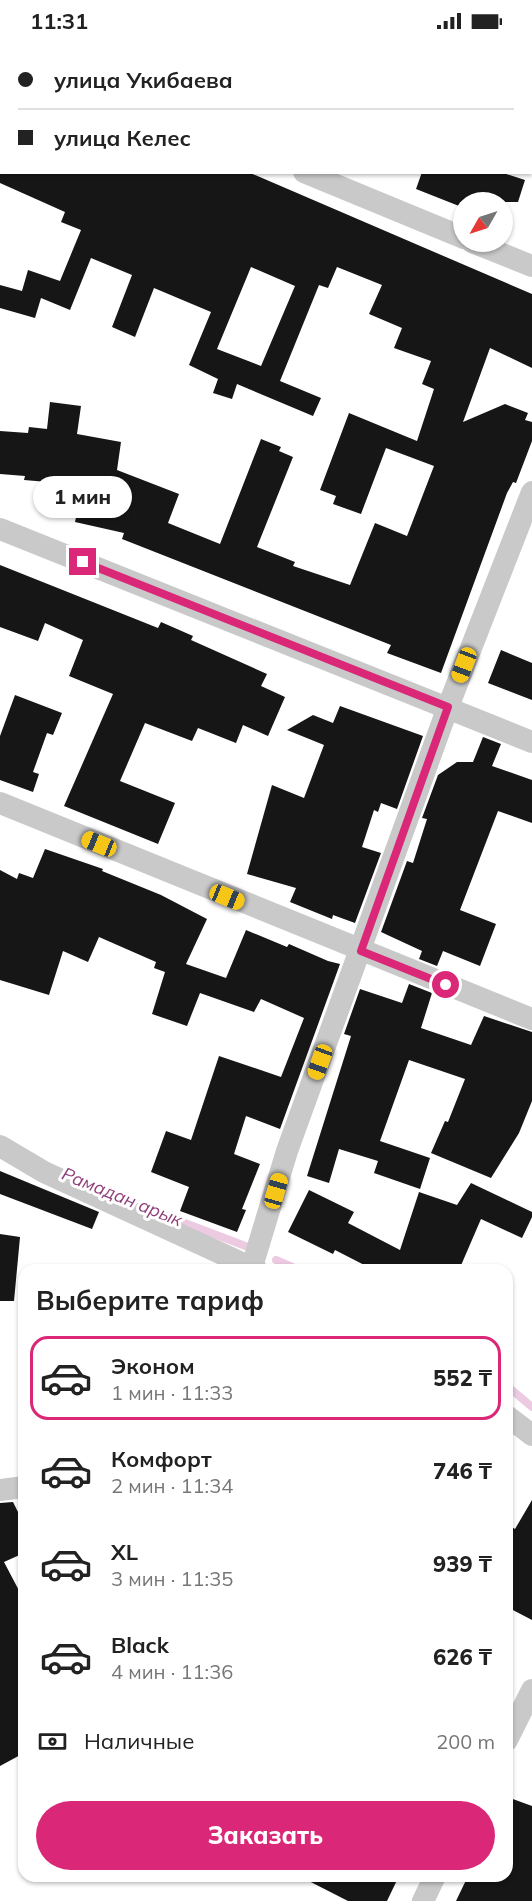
<!DOCTYPE html>
<html lang="ru">
<meta charset="utf-8">
<style>
:root{--surface:#fff;--page:#f6f6f6;--text:#222;--muted:#767676;--line:#e0e0e0;--accent:#db2777}
body{margin:0;font-family:Mulish,sans-serif;background:var(--page);color:var(--text);height:100vh;display:flex;flex-direction:column;font-size:22px;white-space:nowrap}
*{box-sizing:border-box;margin:0}
p{font-size:20px;color:var(--muted)}
.icon{flex:none;width:33px;height:33px;fill:none;stroke:currentColor;stroke-width:2;stroke-linecap:round;stroke-linejoin:round}
.map{position:relative;flex:1;overflow:hidden}
.details{position:absolute;left:18px;top:1222px;width:495px;height:618px;display:flex;flex-direction:column;background:var(--surface);border-radius:18px;box-shadow:0 2px 4px #0004}
.details>*{flex:none}
.hud{position:absolute;left:0px;top:0px;width:532px;height:132px;box-shadow:0 2px 4px #0004;display:grid;align-content:center;height:132px;padding:0 18px;background:var(--surface)}
.needle{width:39px;rotate:231deg}
.fabs{position:absolute;left:453px;top:150px;display:grid;gap:12px}
.fabs a{display:grid;place-items:center;width:60px;height:60px;border-radius:50%;background:var(--surface);box-shadow:0 2px 4px #0004;font-size:30px}
.end{position:absolute;width:27px;height:27px;margin:-14px;border:8px solid #db2777;background:#fff;box-shadow:0 0 0 3px #fff}
.from{border-radius:50%}
.bubble{position:absolute;height:42px;border-radius:21px;background:var(--surface);box-shadow:0 2px 4px #0004;font-size:20px;font-weight:800;line-height:42px;text-align:center}
.car{position:absolute;width:18px;height:36px;margin:-18px -9px;border-radius:8px;box-shadow:0 0 4px 2px #0007;background:linear-gradient(#f5c518 24%,#345 0 40%,#f5c518 0 76%,#345 0 86%,#f5c518 0)}
.hud b{display:flex;align-items:center;gap:21px;height:57px;font-size:22px}
.hud b+b{border-top:2px solid var(--line)}
.hud i{width:15px;height:15px;background:var(--text)}
ul{padding:0;list-style:none}
li{display:flex;align-items:center;gap:18px;height:84px;margin:0 12px 9px;padding:0 6px;border:3px solid transparent;border-radius:18px}
li div{flex:1}
li b{display:block;font-size:22px}
li em{font-style:normal;font-weight:800}
li.active{border-color:var(--accent)}
li>.icon{width:54px;height:54px;stroke-width:1.5}
h2{padding:0 18px;font-size:27px;line-height:72px}
.pay{display:flex;align-items:center;gap:15px;height:66px;padding:0 18px;font-size:22px}
.pay p{margin-inline-start:auto}
.cta{display:flex;gap:12px;margin-top:auto;padding:12px 18px}
.cta a{flex:1;height:69px;border-radius:36px;background:var(--accent);color:#fff;font-size:24px;font-weight:800;line-height:69px;text-align:center}
.status{display:flex;justify-content:space-between;align-items:center;height:42px;padding:0 30px;background:var(--surface);direction:ltr}
.status svg{height:16px;fill:currentColor}
.map>svg:first-child{display:block}
</style>
<div class="status"><b>11:31</b><svg viewBox="0 0 49 12"><path d="M0 12V9h3v3zM5 12V6h3v6zM10 12V3h3v9zM15 12V0h3v12zM26 1h20v11H26zM47 4h2v5h-2z"/></svg></div>
<div class="map">
<svg width="532" height="1859" viewBox="0 0 532 1859">
<rect width="100%" height="100%" fill="#fff"/>
<g fill="none" stroke-linecap="round" stroke-linejoin="round">
<g stroke="#ebcae2" stroke-width="8">
<path d="M 156,1170 L 248,1205"/>
<path d="M 276,1218 L 299,1228"/>
<path d="M 507,1344 L 532,1365"/>
</g>
<g stroke="#ebcae2" stroke-width="26">
<path d="M 219,2 L 220,0"/>
<path d="M 0,14 L 2,14"/>
</g>
</g>
<g fill="#161616" fill-rule="evenodd">
<path d="M 0,130 L 248,130 L 532,252 L 532,326 L 490,306 L 463,380 L 505,362 L 528,371 L 525,378 L 532,380 L 532,399 L 516,441 L 513,440 L 507,451 L 441,631 L 387,611 L 391,603 L 122,497 L 124,491 L 75,480 L 83,443 L 24,438 L 25,434 L 0,432 L 0,389 L 28,391 L 29,385 L 47,387 L 50,360 L 81,364 L 77,392 L 121,400 L 117,428 L 179,452 L 168,481 L 220,502 L 261,397 L 281,405 L 279,409 L 293,415 L 257,505 L 295,520 L 293,524 L 350,543 L 375,481 L 407,494 L 434,424 L 386,406 L 361,472 L 333,462 L 336,454 L 320,448 L 349,371 L 417,399 L 434,347 L 422,342 L 431,319 L 394,306 L 402,286 L 369,272 L 382,243 L 337,225 L 328,246 L 319,243 L 280,339 L 321,356 L 313,374 L 237,342 L 232,357 L 213,351 L 218,337 L 189,323 L 211,270 L 154,246 L 135,295 L 112,285 L 132,233 L 91,216 L 70,268 L 41,256 L 35,276 L 0,266 L 0,243 L 22,249 L 28,228 L 60,239 L 81,188 L 61,180 L 65,170 L 0,141 ZM 251,225 L 295,244 L 261,324 L 217,307 Z"/>
<path d="M 422,130 L 500,130 L 525,138 L 518,160 L 460,160 L 459,164 L 416,147 Z"/>
<path d="M 0,523 L 158,586 L 161,580 L 193,594 L 191,598 L 267,632 L 261,644 L 285,655 L 268,694 L 243,683 L 236,701 L 198,686 L 192,699 L 145,681 L 120,739 L 175,761 L 158,802 L 64,764 L 113,652 L 69,634 L 83,598 L 45,581 L 38,599 L 0,585 Z"/>
<path d="M 501,608 L 532,621 L 532,658 L 488,641 Z"/>
<path d="M 15,653 L 62,671 L 53,693 L 47,691 L 33,730 L 39,732 L 33,750 L 0,738 L 0,694 Z"/>
<path d="M 340,664 L 423,694 L 397,767 L 381,761 L 378,770 L 374,768 L 362,805 L 381,811 L 355,881 L 333,873 L 332,877 L 290,860 L 296,846 L 247,832 L 272,743 L 304,756 L 324,703 L 287,688 L 313,673 L 333,681 Z"/>
<path d="M 483,695 L 501,702 L 492,724 L 532,738 L 532,781 L 498,769 L 460,868 L 496,882 L 480,924 L 443,909 L 437,924 L 419,917 L 422,909 L 381,890 L 407,819 L 413,821 L 427,777 L 422,776 L 438,733 L 457,720 L 473,720 Z"/>
<path d="M 45,807 L 103,827 L 102,829 L 161,853 L 207,877 L 186,922 L 226,936 L 246,888 L 287,905 L 289,902 L 328,919 L 340,922 L 280,1087 L 246,1074 L 234,1112 L 260,1122 L 242,1167 L 246,1168 L 237,1190 L 180,1169 L 189,1145 L 151,1130 L 166,1089 L 191,1098 L 219,1014 L 281,1035 L 304,976 L 261,957 L 254,970 L 200,951 L 187,984 L 152,972 L 165,930 L 154,926 L 156,920 L 99,895 L 88,920 L 63,909 L 49,953 L 0,938 L 0,828 L 17,837 L 19,831 L 33,836 Z"/>
<path d="M 409,942 L 432,951 L 421,986 L 471,1003 L 484,974 L 532,990 L 532,1059 L 519,1091 L 491,1136 L 431,1111 L 445,1079 L 448,1080 L 465,1037 L 409,1018 L 380,1099 L 430,1116 L 420,1147 L 374,1131 L 378,1119 L 339,1107 L 329,1141 L 307,1134 L 351,994 L 344,992 L 360,947 L 402,961 Z"/>
<path d="M 0,1129 L 99,1170 L 92,1187 L 0,1152 Z"/>
<path d="M 471,1141 L 532,1170 L 532,1175 L 522,1196 L 481,1177 L 459,1228 L 374,1228 L 335,1208 L 333,1212 L 288,1190 L 309,1148 L 354,1170 L 348,1181 L 400,1208 L 419,1150 L 457,1163 Z"/>
<path d="M 0,1192 L 20,1195 L 14,1259 L 0,1259 Z"/>
<path d="M 532,1458 L 532,1578 L 507,1565 L 507,1482 L 515,1487 Z"/>
<path d="M 13,1460 L 24,1482 L 24,1511 L 4,1520 L 24,1558 L 24,1711 L 0,1724 L 0,1461 Z"/>
<path d="M 507,1755 L 532,1764 L 532,1859 L 456,1859 L 468,1834 L 507,1834 Z"/>
<path d="M 299,1834 L 399,1834 L 387,1859 L 348,1859 Z"/>
</g>
<g fill="none" stroke-linecap="round" stroke-linejoin="round">
<g stroke="#c9c9c9" stroke-width="22">
<path d="M 193,0 L 193,2"/>
<path d="M 268,2 L 268,0"/>
<path d="M 0,71 L 2,71"/>
<path d="M 304,130 L 464,196"/>
<path d="M 472,200 L 532,224"/>
<path d="M 0,487 L 532,700"/>
<path d="M 0,761 L 532,977"/>
<path d="M 0,1104 L 44,1130 L 257,1228"/>
<path d="M 251,1228 L 287,1109 L 448,665 L 532,450"/>
<path d="M 507,1374 L 532,1393"/>
<path d="M 0,1448 L 24,1445"/>
<path d="M 507,1698 L 532,1648"/>
<path d="M 423,1859 L 435,1834"/>
</g>
</g>
<g fill="none" stroke-linecap="round" stroke-linejoin="round">
<path stroke="#db2777" stroke-width="8" d="M 83,520 L 448,665 L 361,909 L 446,943"/>
</g>
<g text-anchor="middle" stroke-width="6" stroke-linejoin="round" paint-order="stroke">
<g font-size="18" font-style="italic" fill="#8f3f79" stroke="#fff">
<text transform="translate(122 1155) rotate(22)" y="6">Рамадан арык</text>
</g>
</g>
</svg>
<div class="fabs">
<a><svg class="needle" viewBox="-14 -14 28 28"><path d="M0-13l5 13h-10z" fill="#e53935"/><path d="M0 13l5-13h-10z" fill="#767676"/></svg></a>
</div>
<i class="end from" style="left:446px;top:943px"></i>
<i class="end" style="left:83px;top:520px"></i>
<div class="bubble" style="left:33px;top:434px;width:99px">1 мин</div>
<i class="car" style="left:464px;top:623px;rotate:201deg"></i>
<i class="car" style="left:99px;top:802px;rotate:292deg"></i>
<i class="car" style="left:227px;top:855px;rotate:112deg"></i>
<i class="car" style="left:320px;top:1020px;rotate:200deg"></i>
<i class="car" style="left:276px;top:1149px;rotate:16deg"></i>
<div class="hud">
<b><i class="from"></i>улица Укибаева</b>
<b><i></i>улица Келес</b>
</div>
<section class="details">
<h2>Выберите тариф</h2>
<ul>
<li class="active"><svg class="icon" aria-label="car" viewBox="0 0 24 24"><path d="M5 17H2v-5l4-1 3-4h7l3 4 3 1v5h-3M9 17h6M6 11h13"/><circle cx="7" cy="17" r="2"/><circle cx="17" cy="17" r="2"/></svg><div><b>Эконом</b><p>1 мин · 11:33</p></div><em>552 ₸</em></li>
<li><svg class="icon" aria-label="car" viewBox="0 0 24 24"><path d="M5 17H2v-5l4-1 3-4h7l3 4 3 1v5h-3M9 17h6M6 11h13"/><circle cx="7" cy="17" r="2"/><circle cx="17" cy="17" r="2"/></svg><div><b>Комфорт</b><p>2 мин · 11:34</p></div><em>746 ₸</em></li>
<li><svg class="icon" aria-label="car" viewBox="0 0 24 24"><path d="M5 17H2v-5l4-1 3-4h7l3 4 3 1v5h-3M9 17h6M6 11h13"/><circle cx="7" cy="17" r="2"/><circle cx="17" cy="17" r="2"/></svg><div><b>XL</b><p>3 мин · 11:35</p></div><em>939 ₸</em></li>
<li><svg class="icon" aria-label="car" viewBox="0 0 24 24"><path d="M5 17H2v-5l4-1 3-4h7l3 4 3 1v5h-3M9 17h6M6 11h13"/><circle cx="7" cy="17" r="2"/><circle cx="17" cy="17" r="2"/></svg><div><b>Black</b><p>4 мин · 11:36</p></div><em>626 ₸</em></li>
</ul>
<div class="pay"><svg class="icon" aria-label="cash" viewBox="0 0 24 24"><path d="M3 7h18v10H3z"/><circle cx="12" cy="12" r="2"/></svg>Наличные<p>200 m</p></div>
<div class="cta"><a>Заказать</a></div>
</section>
</div>
